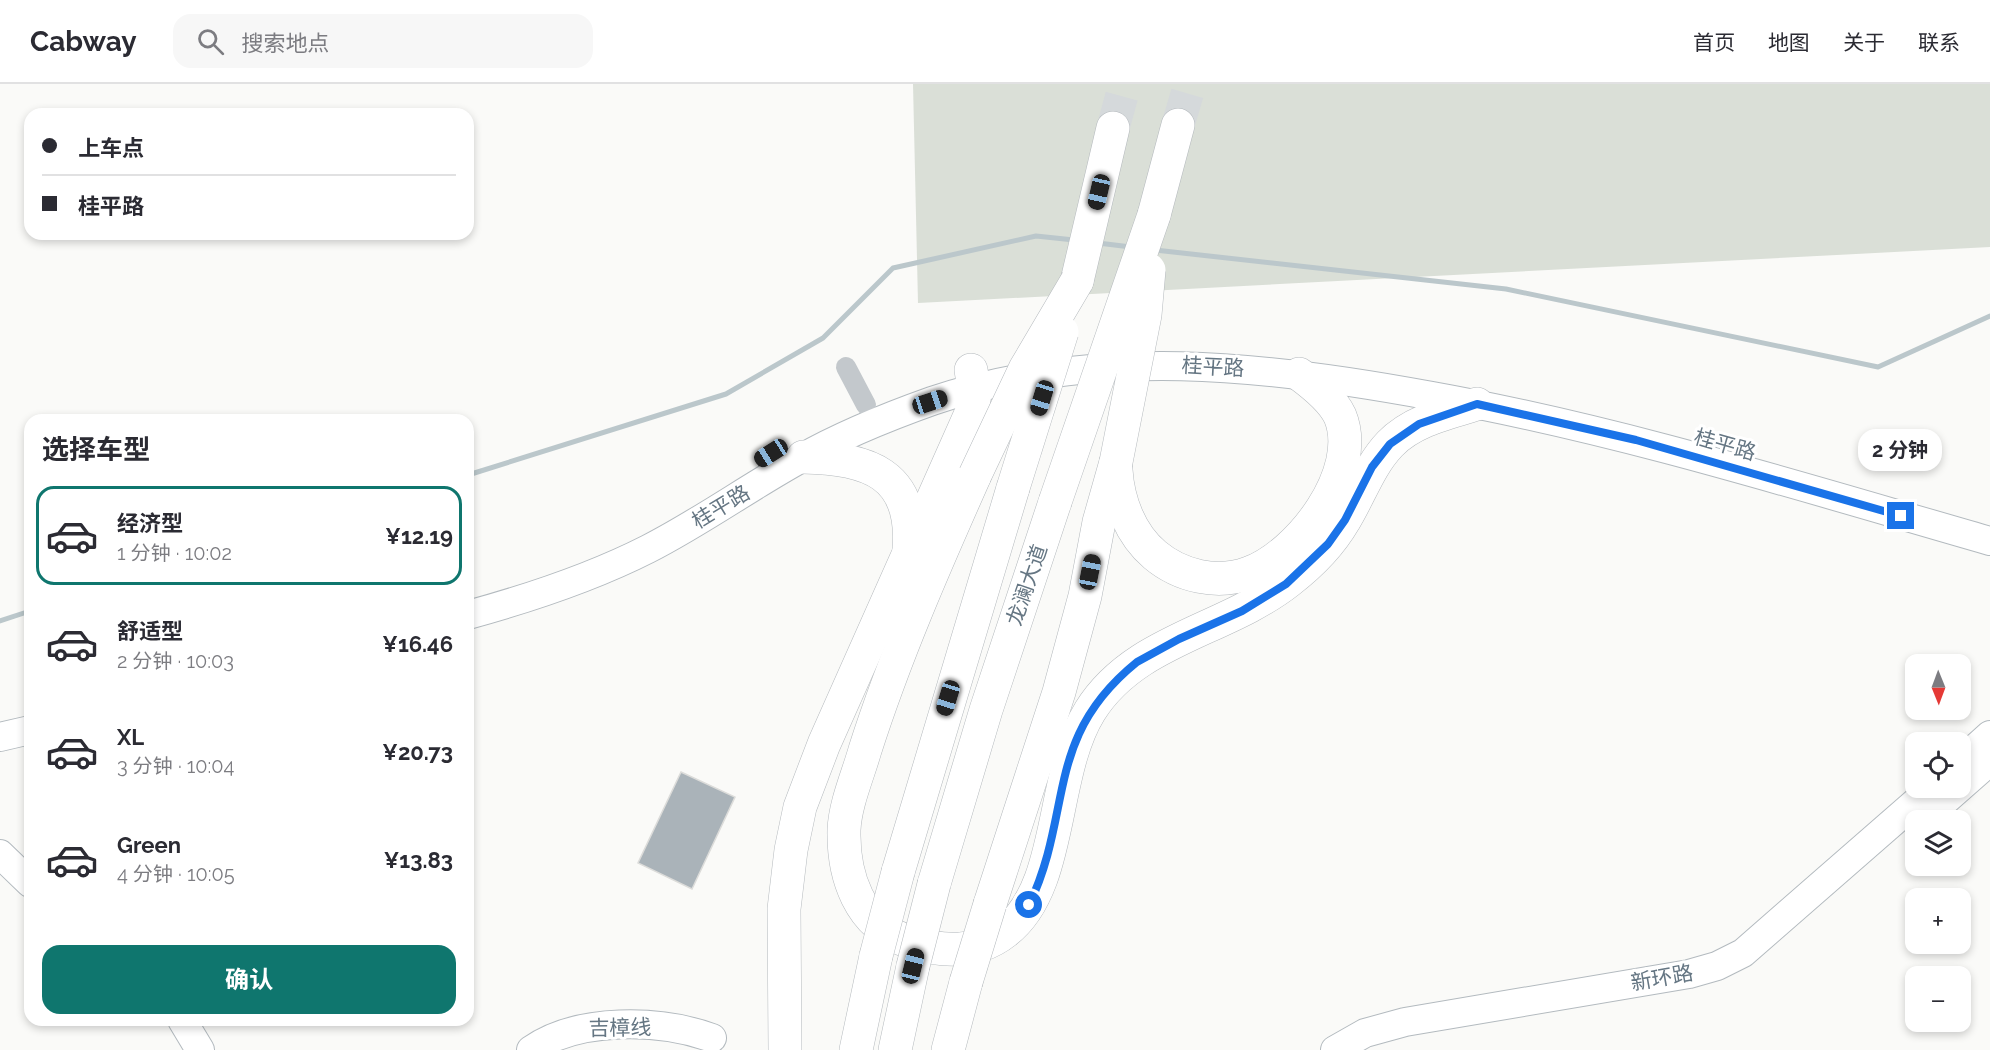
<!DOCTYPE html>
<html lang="zh">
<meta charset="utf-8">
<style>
:root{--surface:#fff;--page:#f7f7f7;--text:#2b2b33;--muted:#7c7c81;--line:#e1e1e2;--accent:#0f766e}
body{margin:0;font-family:Raleway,"Noto Sans SC",sans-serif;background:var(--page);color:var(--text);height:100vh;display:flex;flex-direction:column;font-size:22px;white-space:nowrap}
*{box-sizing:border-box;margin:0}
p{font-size:20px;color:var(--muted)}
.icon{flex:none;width:33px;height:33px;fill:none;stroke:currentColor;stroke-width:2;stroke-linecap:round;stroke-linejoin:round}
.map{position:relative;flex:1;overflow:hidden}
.details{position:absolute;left:24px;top:330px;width:450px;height:612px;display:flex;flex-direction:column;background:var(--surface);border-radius:18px;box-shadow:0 3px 9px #0003}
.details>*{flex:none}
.top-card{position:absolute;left:24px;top:24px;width:450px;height:132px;border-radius:18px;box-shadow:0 3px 9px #0003;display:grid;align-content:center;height:132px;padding:0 18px;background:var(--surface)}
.needle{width:39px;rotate:179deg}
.tools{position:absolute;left:1905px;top:570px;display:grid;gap:12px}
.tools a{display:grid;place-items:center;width:66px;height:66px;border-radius:12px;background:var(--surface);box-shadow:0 3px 9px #0003;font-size:30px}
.end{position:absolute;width:27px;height:27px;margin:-14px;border:8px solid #1a73e8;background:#fff;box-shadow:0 0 0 3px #fff}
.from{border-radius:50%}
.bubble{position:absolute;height:42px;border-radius:18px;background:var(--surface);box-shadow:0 3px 9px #0003;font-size:20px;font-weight:700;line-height:42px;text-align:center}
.car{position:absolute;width:18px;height:36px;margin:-18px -9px;border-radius:8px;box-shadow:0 0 4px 2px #0007;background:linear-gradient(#222 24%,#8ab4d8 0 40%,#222 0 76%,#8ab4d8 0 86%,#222 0)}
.top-card b{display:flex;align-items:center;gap:21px;height:57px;font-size:22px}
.top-card b+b{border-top:2px solid var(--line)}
.top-card i{width:15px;height:15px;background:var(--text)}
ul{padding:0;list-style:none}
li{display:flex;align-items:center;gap:18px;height:99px;margin:0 12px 9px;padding:0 6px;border:3px solid transparent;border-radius:18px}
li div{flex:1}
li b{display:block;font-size:22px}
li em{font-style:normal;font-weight:700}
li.on{border-color:var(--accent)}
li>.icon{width:54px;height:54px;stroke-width:1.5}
h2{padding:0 18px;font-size:27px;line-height:72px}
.primary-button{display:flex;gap:12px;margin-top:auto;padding:12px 18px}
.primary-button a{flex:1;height:69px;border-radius:18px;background:var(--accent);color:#fff;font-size:24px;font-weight:700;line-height:69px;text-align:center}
header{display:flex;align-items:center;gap:36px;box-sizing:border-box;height:84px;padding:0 30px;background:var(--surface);border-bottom:2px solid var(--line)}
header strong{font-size:28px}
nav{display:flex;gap:33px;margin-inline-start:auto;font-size:21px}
.search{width:420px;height:54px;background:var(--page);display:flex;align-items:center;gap:15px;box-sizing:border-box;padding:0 21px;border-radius:18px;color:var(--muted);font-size:22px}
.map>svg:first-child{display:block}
</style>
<header>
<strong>Cabway</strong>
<div class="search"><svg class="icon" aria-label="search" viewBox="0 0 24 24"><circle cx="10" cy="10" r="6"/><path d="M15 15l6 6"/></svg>搜索地点</div>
<nav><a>首页</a><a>地图</a><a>关于</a><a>联系</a></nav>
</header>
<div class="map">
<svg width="1990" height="966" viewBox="0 0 1990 966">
<rect width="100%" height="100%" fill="#fafaf8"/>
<path fill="#dadfd7" d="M 913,0 L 1990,0 L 1990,163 L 918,219 Z"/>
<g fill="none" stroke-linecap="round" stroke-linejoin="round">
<g stroke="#bbc7cb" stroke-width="5">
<path d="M 1098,159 L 1131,163"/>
<path d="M 1155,166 L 1506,205 L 1878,283 L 1990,232"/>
<path d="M 468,391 L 726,310 L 823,254 L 893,184 L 1036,152 L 1074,156"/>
<path d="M 0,537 L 30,527"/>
</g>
</g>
<path fill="#aab3b9" stroke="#dcdcda" stroke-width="1.5" d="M 681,688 L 735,713 L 692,805 L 638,779 Z"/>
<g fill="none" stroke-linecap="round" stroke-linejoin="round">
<g stroke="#d5d9db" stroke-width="33" stroke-dasharray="33 16" stroke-linecap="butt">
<path d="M 1178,41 L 1190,0"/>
<path d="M 1113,44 L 1125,0"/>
</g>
<defs>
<g id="secondary">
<path d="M 468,531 C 530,514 591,494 648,465 C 701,438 749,403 800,375 C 842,351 887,333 932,317 C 1097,262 1265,281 1432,312 C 1621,346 1805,404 1990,457"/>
<path d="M 0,653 L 30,646"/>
<path d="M 1960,678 L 1990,651"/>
<path d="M 1923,736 L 1990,677"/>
<path d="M 0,770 L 30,799"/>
<path d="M 182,936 L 200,966"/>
<path d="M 531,966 C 578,933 660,935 712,954"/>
<path d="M 1335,966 L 1365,949 L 1405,938 L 1689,890 L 1717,882 L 1743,869 L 1932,704"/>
</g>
<g id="highway">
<path d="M 1154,131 L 1178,41"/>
<path d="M 1077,197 L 1113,44"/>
<path d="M 803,373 C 867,374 915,389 909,465"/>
<path d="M 1116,386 C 1118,417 1130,450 1155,471 C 1180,492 1217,501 1249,489 C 1299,471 1363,388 1340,332 C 1332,315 1314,301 1299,290"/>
<path d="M 975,391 C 935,481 895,572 865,666 C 858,691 845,720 844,746 C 843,792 859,841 907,857 C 941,868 976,871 1005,848 C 1064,803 1050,691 1090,627 C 1135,555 1226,547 1289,497 C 1311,480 1330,461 1344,437 C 1360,411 1369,382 1390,360 C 1412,337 1447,329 1477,320"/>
<path d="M 898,788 L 1013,404"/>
<path d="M 934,800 L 986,626 L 1055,418"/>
<path d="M 990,820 L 1059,608 L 1085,512 L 1099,438 L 1116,378"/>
<path d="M 785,966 L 784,825 L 791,766 L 800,723 L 824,660 L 972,327 L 975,310 L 971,286"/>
<path d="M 856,966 L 876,872"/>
<path d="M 895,966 L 913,882"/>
<path d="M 948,966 L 966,898"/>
</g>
</defs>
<use href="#secondary" stroke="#b3babf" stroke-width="30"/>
<use href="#highway" stroke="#b4b9bd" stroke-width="34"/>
<path stroke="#c3c8cc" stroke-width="20" d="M 846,283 L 866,321"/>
<use href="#secondary" stroke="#fff" stroke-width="28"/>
<use href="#highway" stroke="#fff" stroke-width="33"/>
<defs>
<g id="highway-bridge">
<path d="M 1116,378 L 1145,231 L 1149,186"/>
<path d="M 975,391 L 1025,285 L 1077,197"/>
<path d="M 1013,404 L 1062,248"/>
<path d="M 1055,418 L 1154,131"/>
<path d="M 876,872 L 898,788"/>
<path d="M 913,882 L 934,800"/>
<path d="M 966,898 L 990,820"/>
</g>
</defs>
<use href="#highway-bridge" stroke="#b4b9bd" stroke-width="34" stroke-linecap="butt"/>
<use href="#highway-bridge" stroke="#fff" stroke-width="33"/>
</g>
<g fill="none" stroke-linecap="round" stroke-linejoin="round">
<path stroke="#1a73e8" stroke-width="8" d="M 1029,821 C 1074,727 1043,654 1137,578 L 1179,555 L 1242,527 L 1286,500 L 1328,460 L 1345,436 L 1372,383 L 1390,360 L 1419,340 L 1477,320 L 1636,356 L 1901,432"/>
</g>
<g text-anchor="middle" stroke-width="6" stroke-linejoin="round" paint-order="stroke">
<g font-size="21" fill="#657683" stroke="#fff">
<text transform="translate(1213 283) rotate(3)" y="7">桂平路</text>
<text transform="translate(1725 361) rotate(16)" y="7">桂平路</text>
<text transform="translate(721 423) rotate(-31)" y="7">桂平路</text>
<text transform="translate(1027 501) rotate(-71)" y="7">龙澜大道</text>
<text transform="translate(1662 894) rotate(-10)" y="7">新环路</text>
<text transform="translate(620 944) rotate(-1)" y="7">吉樟线</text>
</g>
</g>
</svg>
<div class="tools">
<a><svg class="needle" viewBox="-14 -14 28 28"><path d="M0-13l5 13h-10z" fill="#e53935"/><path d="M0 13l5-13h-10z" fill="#7c7c81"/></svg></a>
<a><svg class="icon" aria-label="locate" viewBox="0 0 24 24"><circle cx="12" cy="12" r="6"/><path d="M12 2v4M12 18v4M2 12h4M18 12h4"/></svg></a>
<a><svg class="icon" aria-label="layers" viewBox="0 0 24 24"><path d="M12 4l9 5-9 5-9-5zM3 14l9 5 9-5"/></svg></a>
<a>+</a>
<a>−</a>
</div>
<i class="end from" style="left:1029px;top:821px"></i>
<i class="end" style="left:1901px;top:432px"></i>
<div class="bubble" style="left:1858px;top:345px;width:84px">2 分钟</div>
<i class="car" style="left:1099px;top:108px;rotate:193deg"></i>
<i class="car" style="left:1042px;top:314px;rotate:197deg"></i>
<i class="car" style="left:930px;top:318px;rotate:72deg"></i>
<i class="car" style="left:771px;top:369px;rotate:238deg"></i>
<i class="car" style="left:1090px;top:488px;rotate:11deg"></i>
<i class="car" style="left:948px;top:614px;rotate:197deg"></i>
<i class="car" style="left:913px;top:882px;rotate:14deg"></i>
<div class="top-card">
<b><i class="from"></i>上车点</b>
<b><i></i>桂平路</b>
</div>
<section class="details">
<h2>选择车型</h2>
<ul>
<li class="on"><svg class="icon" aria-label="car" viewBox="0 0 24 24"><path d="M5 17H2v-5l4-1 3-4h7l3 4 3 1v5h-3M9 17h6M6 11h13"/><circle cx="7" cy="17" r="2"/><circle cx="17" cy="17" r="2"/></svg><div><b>经济型</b><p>1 分钟 · 10:02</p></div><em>¥12.19</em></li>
<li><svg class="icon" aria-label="car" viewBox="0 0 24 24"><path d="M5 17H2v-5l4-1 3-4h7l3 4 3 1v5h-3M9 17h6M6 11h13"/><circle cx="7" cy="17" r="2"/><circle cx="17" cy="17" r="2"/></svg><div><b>舒适型</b><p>2 分钟 · 10:03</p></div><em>¥16.46</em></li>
<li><svg class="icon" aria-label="car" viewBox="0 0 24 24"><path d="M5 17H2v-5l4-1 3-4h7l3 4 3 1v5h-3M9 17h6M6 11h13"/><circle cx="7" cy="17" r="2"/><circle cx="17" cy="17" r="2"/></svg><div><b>XL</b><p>3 分钟 · 10:04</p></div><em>¥20.73</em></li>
<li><svg class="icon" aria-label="car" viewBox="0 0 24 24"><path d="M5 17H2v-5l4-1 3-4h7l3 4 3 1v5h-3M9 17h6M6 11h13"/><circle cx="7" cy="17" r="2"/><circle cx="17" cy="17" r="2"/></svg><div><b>Green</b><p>4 分钟 · 10:05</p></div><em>¥13.83</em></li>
</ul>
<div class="primary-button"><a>确认</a></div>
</section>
</div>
